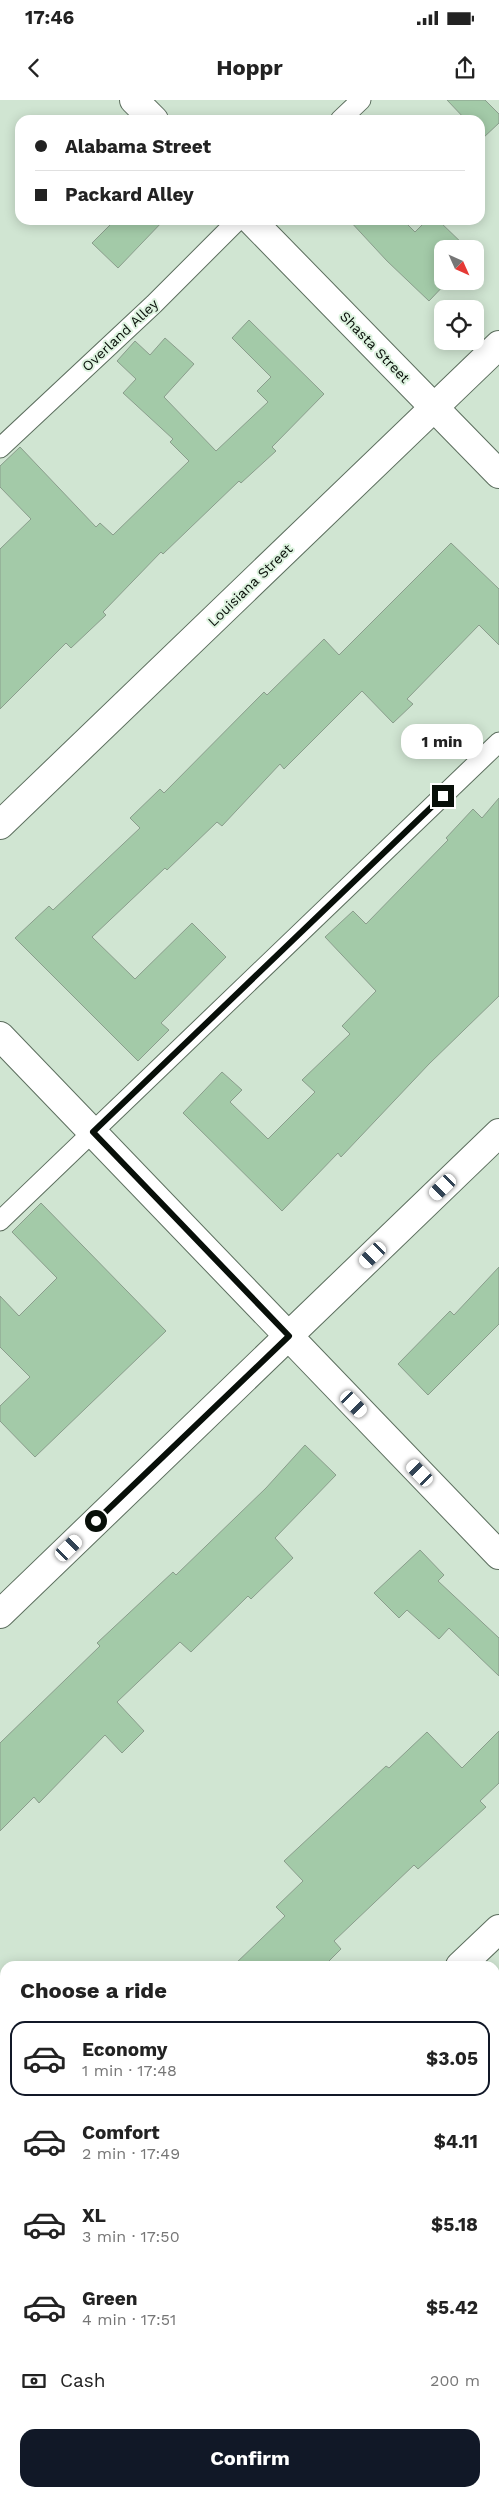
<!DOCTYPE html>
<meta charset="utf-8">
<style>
:root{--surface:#fff;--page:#f2f2f2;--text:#222;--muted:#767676;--line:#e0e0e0;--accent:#111827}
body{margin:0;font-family:"Work Sans",sans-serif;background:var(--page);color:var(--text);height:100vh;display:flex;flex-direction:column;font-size:19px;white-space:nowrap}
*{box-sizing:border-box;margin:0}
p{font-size:16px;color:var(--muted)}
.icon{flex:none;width:28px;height:28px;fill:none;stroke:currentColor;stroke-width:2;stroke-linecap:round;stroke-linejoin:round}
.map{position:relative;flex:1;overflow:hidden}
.details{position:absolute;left:0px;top:1861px;width:500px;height:536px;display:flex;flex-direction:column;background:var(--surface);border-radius:15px 15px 0 0;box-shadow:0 2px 12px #0003}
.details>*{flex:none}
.hud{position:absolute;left:15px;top:15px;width:470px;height:110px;border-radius:15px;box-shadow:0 2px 12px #0003;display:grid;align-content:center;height:110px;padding:0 20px;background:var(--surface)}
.needle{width:32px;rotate:135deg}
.tools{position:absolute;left:434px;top:140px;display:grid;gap:10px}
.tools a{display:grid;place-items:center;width:50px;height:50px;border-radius:10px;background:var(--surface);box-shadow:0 2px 12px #0003;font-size:25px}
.end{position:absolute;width:22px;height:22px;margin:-11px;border:6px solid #080f09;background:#fff;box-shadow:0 0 0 2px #fff}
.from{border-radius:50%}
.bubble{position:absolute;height:35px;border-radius:15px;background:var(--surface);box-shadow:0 2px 12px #0003;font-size:16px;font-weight:700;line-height:35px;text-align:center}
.car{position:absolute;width:15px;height:30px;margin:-15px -8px;border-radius:6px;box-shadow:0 0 4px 1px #0007;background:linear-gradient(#fff 24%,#345 0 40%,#fff 0 76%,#345 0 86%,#fff 0)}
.hud b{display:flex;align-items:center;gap:18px;height:48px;font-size:19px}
.hud b+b{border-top:1px solid var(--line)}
.hud i{width:12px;height:12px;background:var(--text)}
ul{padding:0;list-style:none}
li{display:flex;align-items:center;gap:15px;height:75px;margin:0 10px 8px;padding:0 10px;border:2px solid transparent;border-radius:15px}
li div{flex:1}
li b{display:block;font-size:19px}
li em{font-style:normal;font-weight:700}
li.on{border-color:var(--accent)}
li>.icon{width:45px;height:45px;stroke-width:1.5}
h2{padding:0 20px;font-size:22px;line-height:60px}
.pay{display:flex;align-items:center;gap:12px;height:55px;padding:0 20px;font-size:19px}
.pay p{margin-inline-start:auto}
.action{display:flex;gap:10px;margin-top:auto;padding:10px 20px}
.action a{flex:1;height:58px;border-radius:15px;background:var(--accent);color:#fff;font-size:20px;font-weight:700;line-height:58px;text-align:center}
.status{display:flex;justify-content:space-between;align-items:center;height:35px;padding:0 25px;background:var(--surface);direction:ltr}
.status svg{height:14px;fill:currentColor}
header{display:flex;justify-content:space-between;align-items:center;height:65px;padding:0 20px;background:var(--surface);font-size:22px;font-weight:700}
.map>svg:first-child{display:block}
</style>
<div class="status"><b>17:46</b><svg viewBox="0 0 49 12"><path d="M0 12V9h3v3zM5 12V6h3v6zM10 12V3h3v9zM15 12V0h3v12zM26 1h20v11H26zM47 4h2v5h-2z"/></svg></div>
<header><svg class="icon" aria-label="back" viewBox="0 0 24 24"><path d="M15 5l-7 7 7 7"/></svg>Hoppr<svg class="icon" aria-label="share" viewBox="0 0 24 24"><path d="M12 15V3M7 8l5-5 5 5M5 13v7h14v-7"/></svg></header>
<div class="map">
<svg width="499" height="2397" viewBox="0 0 499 2397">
<rect width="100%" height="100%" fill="#d0e5d2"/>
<g fill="#a3caa8" stroke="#8a9d8c">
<path d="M 447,0 L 485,0 L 499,14 L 499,23 L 483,38 L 480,35 L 480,20 L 466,20 Z"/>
<path d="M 115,120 L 164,120 L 118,168 L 92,143 Z"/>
<path d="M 349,120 L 403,120 L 415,132 L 427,120 L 438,120 L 468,149 L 442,149 L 442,181 L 448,181 L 429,201 L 387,161 Z"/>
<path d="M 249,220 L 324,294 L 272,347 L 276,351 L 241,383 L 239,381 L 163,454 L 161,452 L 103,512 L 106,515 L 71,548 L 66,543 L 0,609 L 0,449 L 31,419 L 0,387 L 0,366 L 20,347 L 96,427 L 100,423 L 113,435 L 189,361 L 170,342 L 173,339 L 123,293 L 136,279 L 117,261 L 135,241 L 150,255 L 165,238 L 194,264 L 164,297 L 216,351 L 268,302 L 257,291 L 271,277 L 232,238 Z"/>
<path d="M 451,443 L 499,489 L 499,545 L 479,525 L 407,599 L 413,604 L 393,623 L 362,591 L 284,669 L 280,664 L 222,726 L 217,722 L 167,770 L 165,768 L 92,837 L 135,879 L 192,823 L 226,857 L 161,923 L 169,930 L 138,961 L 15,838 L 49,806 L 53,810 L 140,728 L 130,718 L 160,689 L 164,693 L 264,592 L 267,595 L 324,539 L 339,555 Z"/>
<path d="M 499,698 L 499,896 L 429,964 L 341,1057 L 338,1053 L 282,1111 L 183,1013 L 222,972 L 242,990 L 230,1002 L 268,1039 L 315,992 L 302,980 L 350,934 L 342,926 L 376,891 L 325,837 L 353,811 L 366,824 L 448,740 L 446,738 L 473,709 L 482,718 Z"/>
<path d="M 41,1103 L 166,1231 L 35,1357 L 0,1321 L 0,1306 L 30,1277 L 0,1247 L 0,1196 L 19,1216 L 57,1178 L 12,1132 Z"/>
<path d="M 499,1167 L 499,1224 L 428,1295 L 398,1264 L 450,1211 L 454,1215 Z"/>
<path d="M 305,1345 L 336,1375 L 275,1438 L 293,1458 L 251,1499 L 248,1496 L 191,1552 L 180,1542 L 117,1602 L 144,1631 L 122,1653 L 105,1635 L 39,1703 L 34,1697 L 0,1731 L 0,1643 L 100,1546 L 97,1543 L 173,1472 L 176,1475 L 266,1388 Z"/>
<path d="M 420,1450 L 444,1475 L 438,1481 L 499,1538 L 499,1576 L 449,1528 L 439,1539 L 407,1510 L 399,1518 L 374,1493 Z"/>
<path d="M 499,1631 L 499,1683 L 480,1701 L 486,1707 L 418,1769 L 414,1765 L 334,1841 L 341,1849 L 324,1866 L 233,1866 L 285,1816 L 276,1807 L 303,1781 L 284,1761 L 386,1666 L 389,1668 L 427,1632 L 462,1668 Z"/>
</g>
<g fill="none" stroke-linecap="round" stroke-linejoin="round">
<defs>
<g id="service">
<path d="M 340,20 L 361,0"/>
<path d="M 0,348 L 154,204 L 238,120"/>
<path d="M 0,1121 L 499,642"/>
</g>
<g id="minor">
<path d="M 134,0 L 154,20"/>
<path d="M 251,120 L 499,374"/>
<path d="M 0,725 L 499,245"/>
<path d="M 0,936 L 499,1455"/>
<path d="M 0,1514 L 499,1033"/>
</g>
<g id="tertiary">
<path d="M 0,2016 L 5,2021"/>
<path d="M 358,2392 L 363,2397"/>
</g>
<g id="secondary">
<path d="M 460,1866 L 499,1829"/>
<path d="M 0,2267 L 5,2262"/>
<path d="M 0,2345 L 5,2340"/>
</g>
<g id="motorway">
<path d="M 0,2243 L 5,2244"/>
<path d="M 81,2392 L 84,2397"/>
</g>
</defs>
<use href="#service" stroke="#5c6e5e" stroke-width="21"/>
<use href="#minor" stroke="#5c6e5e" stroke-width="30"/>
<use href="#tertiary" stroke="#5c6e5e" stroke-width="30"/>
<use href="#secondary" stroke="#5c6e5e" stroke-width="30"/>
<use href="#motorway" stroke="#5c6e5e" stroke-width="30"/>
<use href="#service" stroke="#fff" stroke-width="19"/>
<use href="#minor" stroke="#fff" stroke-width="28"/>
<use href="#tertiary" stroke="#fff" stroke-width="28"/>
<use href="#secondary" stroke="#fff" stroke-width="28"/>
<use href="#motorway" stroke="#fff" stroke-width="28"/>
</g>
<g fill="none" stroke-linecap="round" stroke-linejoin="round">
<path stroke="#080f09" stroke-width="6" d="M 96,1421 L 289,1236 L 93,1032 L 443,696"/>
</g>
<g text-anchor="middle" stroke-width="4" stroke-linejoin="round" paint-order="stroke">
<g font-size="14" fill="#080f09" stroke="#ddf3df">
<text transform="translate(120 235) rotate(-43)" y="5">Overland Alley</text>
<text transform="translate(375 247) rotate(46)" y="5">Shasta Street</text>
<text transform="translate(250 485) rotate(-44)" y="5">Louisiana Street</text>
</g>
</g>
</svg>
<div class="tools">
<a><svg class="needle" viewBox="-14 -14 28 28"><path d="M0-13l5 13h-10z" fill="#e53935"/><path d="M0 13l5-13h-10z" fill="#767676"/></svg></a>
<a><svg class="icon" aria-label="locate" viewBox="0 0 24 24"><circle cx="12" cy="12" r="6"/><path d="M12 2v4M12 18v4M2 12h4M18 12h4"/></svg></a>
</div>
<i class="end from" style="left:96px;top:1421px"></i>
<i class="end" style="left:443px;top:696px"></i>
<div class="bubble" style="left:401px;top:624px;width:82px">1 min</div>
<i class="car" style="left:443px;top:1087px;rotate:226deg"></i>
<i class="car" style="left:373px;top:1155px;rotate:226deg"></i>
<i class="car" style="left:354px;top:1304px;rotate:136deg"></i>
<i class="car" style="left:420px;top:1373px;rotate:316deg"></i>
<i class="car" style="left:69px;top:1448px;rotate:46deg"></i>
<div class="hud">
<b><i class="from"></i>Alabama Street</b>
<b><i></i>Packard Alley</b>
</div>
<section class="details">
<h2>Choose a ride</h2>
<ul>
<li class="on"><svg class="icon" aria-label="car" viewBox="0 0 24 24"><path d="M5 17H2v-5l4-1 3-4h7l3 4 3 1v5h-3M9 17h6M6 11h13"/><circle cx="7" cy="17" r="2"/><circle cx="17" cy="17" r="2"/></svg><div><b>Economy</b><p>1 min · 17:48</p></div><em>$3.05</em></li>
<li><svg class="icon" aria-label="car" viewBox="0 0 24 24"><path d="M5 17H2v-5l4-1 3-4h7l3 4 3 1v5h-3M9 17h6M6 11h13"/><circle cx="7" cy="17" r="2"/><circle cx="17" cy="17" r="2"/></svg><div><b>Comfort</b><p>2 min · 17:49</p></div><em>$4.11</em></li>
<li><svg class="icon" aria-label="car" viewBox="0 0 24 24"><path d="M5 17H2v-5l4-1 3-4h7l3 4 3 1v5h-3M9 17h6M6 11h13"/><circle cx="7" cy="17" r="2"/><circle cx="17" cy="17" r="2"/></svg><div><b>XL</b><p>3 min · 17:50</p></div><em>$5.18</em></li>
<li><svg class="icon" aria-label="car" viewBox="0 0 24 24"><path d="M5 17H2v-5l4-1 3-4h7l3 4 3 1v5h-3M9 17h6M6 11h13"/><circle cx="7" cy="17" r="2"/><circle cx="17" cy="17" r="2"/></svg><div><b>Green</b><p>4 min · 17:51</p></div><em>$5.42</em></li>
</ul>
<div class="pay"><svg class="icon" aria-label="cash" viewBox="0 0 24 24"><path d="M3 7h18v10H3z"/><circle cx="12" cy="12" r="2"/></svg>Cash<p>200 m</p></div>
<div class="action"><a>Confirm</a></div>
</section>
</div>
